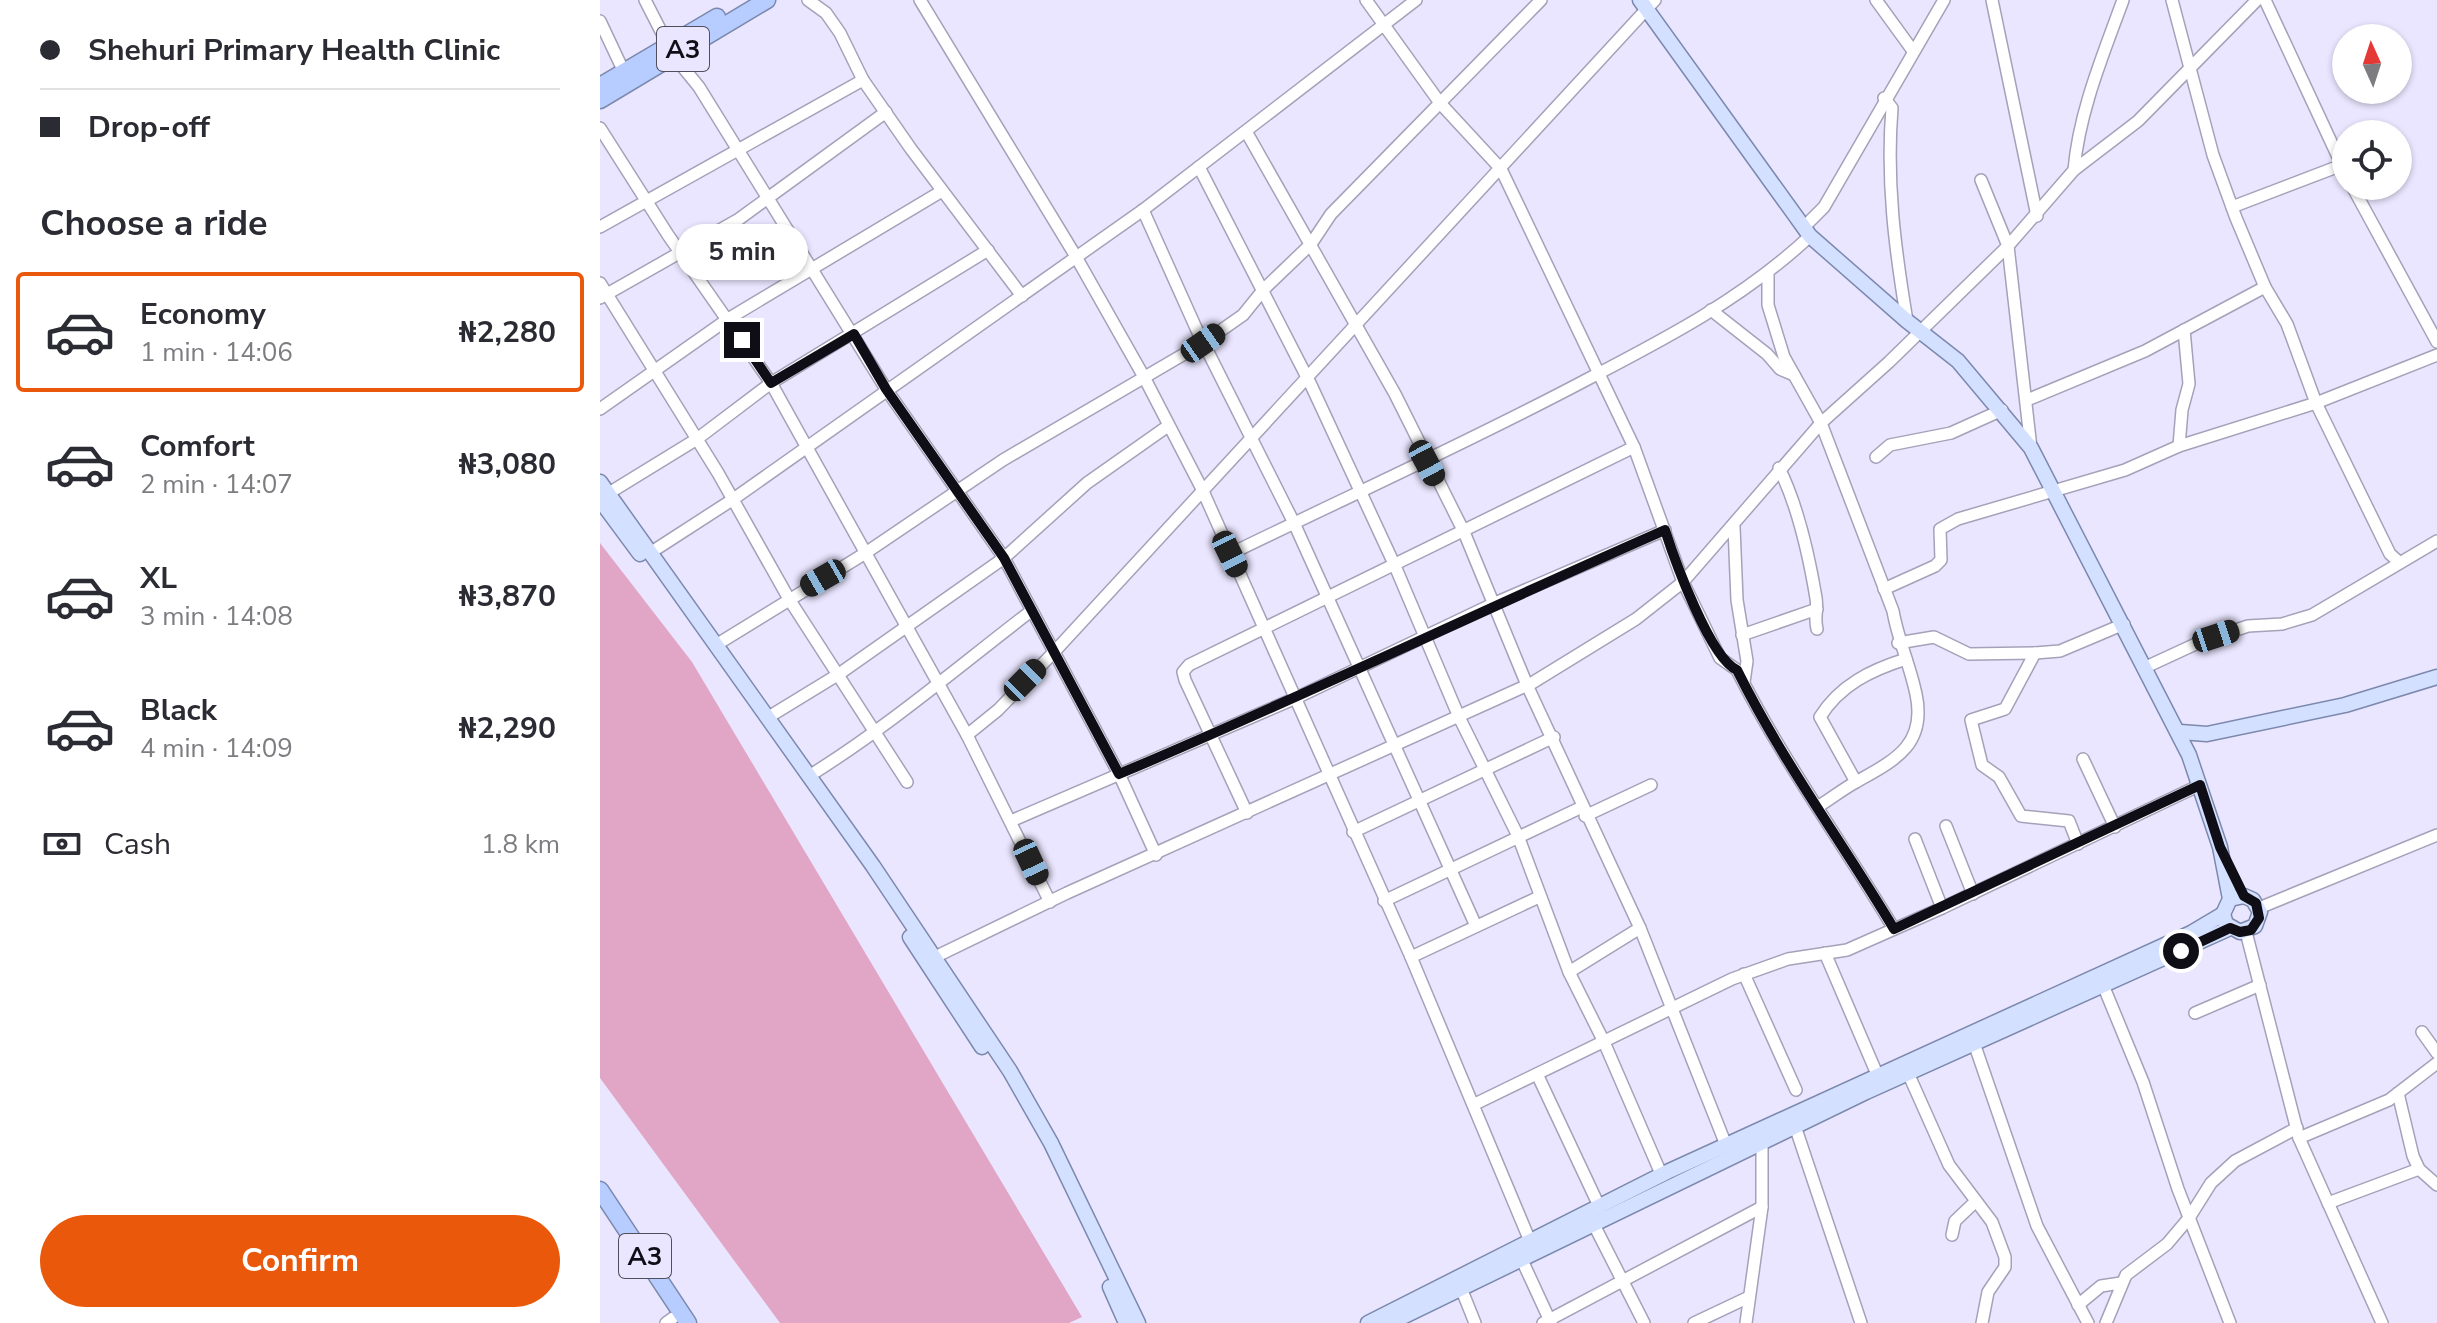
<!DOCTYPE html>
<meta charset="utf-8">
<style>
:root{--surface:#fff;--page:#f2f2f3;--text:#2b2b33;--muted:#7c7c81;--line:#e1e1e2;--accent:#ea580c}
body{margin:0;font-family:"Nunito Sans",sans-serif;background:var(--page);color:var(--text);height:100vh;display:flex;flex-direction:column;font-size:30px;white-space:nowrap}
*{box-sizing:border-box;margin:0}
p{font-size:26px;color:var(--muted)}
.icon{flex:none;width:44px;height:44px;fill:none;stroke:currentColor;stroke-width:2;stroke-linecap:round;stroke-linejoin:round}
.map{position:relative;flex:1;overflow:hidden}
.drawer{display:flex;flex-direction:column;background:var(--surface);width:600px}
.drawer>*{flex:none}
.top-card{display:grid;align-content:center;height:176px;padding:0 40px;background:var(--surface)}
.needle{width:52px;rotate:357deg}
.tools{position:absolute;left:1732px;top:24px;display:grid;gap:16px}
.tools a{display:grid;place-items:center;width:80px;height:80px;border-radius:50%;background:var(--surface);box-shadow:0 2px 6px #0004;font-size:40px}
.end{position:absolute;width:36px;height:36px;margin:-18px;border:10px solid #0f0d15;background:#fff;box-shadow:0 0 0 4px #fff}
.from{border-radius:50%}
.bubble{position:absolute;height:56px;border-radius:28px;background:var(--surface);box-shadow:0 2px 6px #0004;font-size:26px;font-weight:700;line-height:56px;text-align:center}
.car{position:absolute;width:24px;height:48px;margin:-24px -12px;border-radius:10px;box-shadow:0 0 6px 2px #0007;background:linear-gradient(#222 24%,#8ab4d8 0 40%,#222 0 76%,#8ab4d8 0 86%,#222 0)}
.top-card b{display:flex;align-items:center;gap:28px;height:76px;font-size:30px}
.top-card b+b{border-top:2px solid var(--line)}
.top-card i{width:20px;height:20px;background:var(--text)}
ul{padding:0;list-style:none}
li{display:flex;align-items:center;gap:24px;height:120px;margin:0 16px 12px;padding:0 24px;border:4px solid transparent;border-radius:8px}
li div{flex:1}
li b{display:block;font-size:30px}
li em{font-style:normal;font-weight:700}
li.current{border-color:var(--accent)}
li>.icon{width:72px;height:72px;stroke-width:1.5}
h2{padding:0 40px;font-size:36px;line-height:96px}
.pay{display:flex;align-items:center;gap:20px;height:88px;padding:0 40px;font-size:30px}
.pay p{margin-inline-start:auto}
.primary-button{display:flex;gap:16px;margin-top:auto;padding:16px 40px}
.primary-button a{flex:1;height:92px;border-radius:48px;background:var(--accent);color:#fff;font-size:32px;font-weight:700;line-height:92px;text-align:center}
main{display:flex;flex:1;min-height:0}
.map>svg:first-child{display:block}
</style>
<main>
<section class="drawer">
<div class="top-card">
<b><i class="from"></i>Shehuri Primary Health Clinic</b>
<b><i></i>Drop-off</b>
</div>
<h2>Choose a ride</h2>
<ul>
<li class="current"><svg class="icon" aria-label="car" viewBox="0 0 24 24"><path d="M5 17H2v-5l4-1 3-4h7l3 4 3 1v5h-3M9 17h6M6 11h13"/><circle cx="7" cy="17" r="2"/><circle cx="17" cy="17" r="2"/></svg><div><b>Economy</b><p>1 min · 14:06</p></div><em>₦2,280</em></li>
<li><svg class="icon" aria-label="car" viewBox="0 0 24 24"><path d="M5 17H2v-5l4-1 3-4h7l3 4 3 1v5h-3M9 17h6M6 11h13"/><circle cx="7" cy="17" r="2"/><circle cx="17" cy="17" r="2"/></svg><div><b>Comfort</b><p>2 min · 14:07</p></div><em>₦3,080</em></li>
<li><svg class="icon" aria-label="car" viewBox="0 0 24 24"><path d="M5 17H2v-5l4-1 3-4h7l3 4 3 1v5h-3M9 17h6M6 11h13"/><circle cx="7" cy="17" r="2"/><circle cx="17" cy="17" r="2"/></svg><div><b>XL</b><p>3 min · 14:08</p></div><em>₦3,870</em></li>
<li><svg class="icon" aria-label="car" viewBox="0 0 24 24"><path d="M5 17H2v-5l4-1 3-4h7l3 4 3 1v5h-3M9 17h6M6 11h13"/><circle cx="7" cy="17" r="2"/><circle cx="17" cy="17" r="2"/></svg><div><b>Black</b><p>4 min · 14:09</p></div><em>₦2,290</em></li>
</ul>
<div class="pay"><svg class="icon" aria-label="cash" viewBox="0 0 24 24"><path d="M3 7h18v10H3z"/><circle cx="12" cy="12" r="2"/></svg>Cash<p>1.8 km</p></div>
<div class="primary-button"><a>Confirm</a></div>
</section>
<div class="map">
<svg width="1837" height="1323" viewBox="0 0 1837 1323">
<rect width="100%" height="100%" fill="#eae6ff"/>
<path fill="#e1a6c5" d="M 0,543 L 92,662 L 482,1317 L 469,1323 L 180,1323 L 0,1078 Z"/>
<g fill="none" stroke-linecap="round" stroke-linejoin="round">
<defs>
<g id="minor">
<path d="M 45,0 L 68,45"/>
<path d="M 208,0 L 226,13 L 240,33 L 263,80 L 311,149 L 422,296"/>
<path d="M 320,0 L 475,255 L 544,377 L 602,489 L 811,957 L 930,1241"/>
<path d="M 766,0 L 840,103 L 901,169 L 1034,447 L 1083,582 L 1120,658 L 1137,670 C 1182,760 1242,842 1294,929"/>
<path d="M 1276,0 L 1313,51"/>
<path d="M 1392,0 L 1437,216"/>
<path d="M 1572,0 L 1613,155 L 1636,218 L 1665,287 L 1687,324 L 1716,403 L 1790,554 L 1799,562"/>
<path d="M 1665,0 L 1746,174"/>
<path d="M 0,21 L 24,72"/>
<path d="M 73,55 L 99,87 L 286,389 L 404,558 L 519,774 L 556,855"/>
<path d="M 1284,98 L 1292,108 C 1286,181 1295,249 1307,321"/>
<path d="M 0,128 L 68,235 L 171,383 L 367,735 L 450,902"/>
<path d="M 647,133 L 795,394 L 864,532 L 927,685 L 1040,928 L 1126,1145"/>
<path d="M 599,167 L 711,385 L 795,566 L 859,717 L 918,836 L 969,972 L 1004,1042 L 1062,1176"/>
<path d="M 1474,170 C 1479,112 1503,55 1523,0"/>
<path d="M 1381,180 L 1408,246 L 1431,448"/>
<path d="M 1752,186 L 1837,342"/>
<path d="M 1632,207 L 1742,165"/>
<path d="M 543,210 L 596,328 L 694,523 L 876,926"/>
<path d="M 0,227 L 263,80"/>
<path d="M 1203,228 L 1224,207 L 1344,0"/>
<path d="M 1168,275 L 1168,305 L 1184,357 L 1221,423 L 1293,611 C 1298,640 1310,665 1316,694 C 1327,746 1293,761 1256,782 C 1243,789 1232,798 1219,806"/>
<path d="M 0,283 L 118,473 L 189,599 L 307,782"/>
<path d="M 0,298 L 139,219 L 286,112"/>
<path d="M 1111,310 L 1167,354 L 1180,369 L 1194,375"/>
<path d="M 1427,400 L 1545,351 L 1665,287"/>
<path d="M 0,409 L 128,319 L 342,191"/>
<path d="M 1579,446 L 1582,410 L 1589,384 L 1584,330"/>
<path d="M 1276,457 L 1290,445 L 1351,433 L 1402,410"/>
<path d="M 1179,468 C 1198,506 1209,556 1216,598 C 1218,609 1214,618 1217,629"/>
<path d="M 9,493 L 97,439 L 171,383 L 388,250"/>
<path d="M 1134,527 L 1137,600 L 1147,661 L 1144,682"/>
<path d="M 50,553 L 132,500 L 543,210 L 816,0"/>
<path d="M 630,554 C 749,496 869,442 986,380 C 1065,339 1144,298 1210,236"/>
<path d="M 1284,589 L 1335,566 L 1341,560 L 1340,529 L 1358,519 L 1525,470 L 1579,446 L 1716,403 L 1837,355"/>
<path d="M 1142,635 L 1217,609"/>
<path d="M 1298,643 L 1334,637 L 1369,654 L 1435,653 L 1460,651 L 1524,624"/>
<path d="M 116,645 L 264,554 L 403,460 L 603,343 L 643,315 L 664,289 L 711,244 L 731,214 L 941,0"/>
<path d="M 1435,653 L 1405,709 L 1371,720 L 1382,765 L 1399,777 L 1421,816 L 1469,821 L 1478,844"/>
<path d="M 1546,667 L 1600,642 L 1648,626 L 1682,624 L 1712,615 L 1837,541"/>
<path d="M 167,718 L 239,674 L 404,558 L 487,483 L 568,426"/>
<path d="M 367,735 L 398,710 L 455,651 L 1055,0"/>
<path d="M 1483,759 L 1515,827"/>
<path d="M 209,776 C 288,727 358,667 431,611"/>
<path d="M 1256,782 L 1220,717 C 1240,685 1271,670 1306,659"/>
<path d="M 647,813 L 585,680 L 583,672 L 589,665 L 1034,447"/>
<path d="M 985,816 L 1051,785"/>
<path d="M 411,821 L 696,698 L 895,603 L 1065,530"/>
<path d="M 1346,826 L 1373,894"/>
<path d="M 753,832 L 954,737"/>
<path d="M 1315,839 L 1342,908"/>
<path d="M 784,901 L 982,807"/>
<path d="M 1659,908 L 1837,835"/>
<path d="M 1646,932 L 1699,1138 L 1782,1323"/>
<path d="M 1225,953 L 1280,1081"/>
<path d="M 335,957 L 467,893 L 932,683 L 1036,619 L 1083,582 L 1221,423 L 1289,362 L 1408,246 L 1474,170 L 1538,121 L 1657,0"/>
<path d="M 811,957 L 939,897"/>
<path d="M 969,972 L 1040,928"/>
<path d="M 1144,974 L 1196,1090"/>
<path d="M 1503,985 L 1543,1082 L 1578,1189 L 1630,1323"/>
<path d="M 1595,1013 L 1660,985"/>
<path d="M 1822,1032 L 1837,1053"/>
<path d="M 1374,1043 L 1437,1226 L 1488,1323"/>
<path d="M 1308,1073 L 1349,1165 L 1392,1222 L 1405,1257 L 1405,1267 L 1388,1292 L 1382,1323"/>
<path d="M 937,1074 L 1000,1208"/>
<path d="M 1798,1093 L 1813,1156 L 1819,1169 L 1837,1185"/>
<path d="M 875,1104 L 1132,979 L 1188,959 L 1247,950 L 1342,908 L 1600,785"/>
<path d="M 1195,1126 L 1261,1323"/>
<path d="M 1699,1138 L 1789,1100 L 1837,1063"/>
<path d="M 1728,1203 L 1819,1169"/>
<path d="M 990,1217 L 1044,1323"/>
<path d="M 1352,1235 L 1355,1221 L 1376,1201"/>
<path d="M 921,1258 L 951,1323"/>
<path d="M 861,1288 L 875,1323"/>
<path d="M 1478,1305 L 1501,1286 L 1521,1283"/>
<path d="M 66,1323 L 73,1318"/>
<path d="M 943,1323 L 1162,1207"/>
<path d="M 1094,1323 L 1149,1297"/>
<path d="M 1146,1323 L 1162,1207 L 1162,1142"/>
<path d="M 1506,1323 L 1526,1275 L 1567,1244 L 1589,1218 L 1611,1183 L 1635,1161 L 1697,1128"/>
</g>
<g id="major">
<path d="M 1040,0 L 1210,236 L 1307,321 L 1358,361 L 1431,448 L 1589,755 L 1620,847 L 1630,899 L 1623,914 L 1626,924 L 1640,932 L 1655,926 L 1660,912 L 1653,900 L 1644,896 L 1630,899"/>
<path d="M 0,482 L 273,866 L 410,1071 L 451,1143 L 538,1323"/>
<path d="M 0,500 L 40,554"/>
<path d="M 1580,732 L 1607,734 L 1745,705 L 1837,677"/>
<path d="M 310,937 L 382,1047"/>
<path d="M 510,1287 L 526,1323"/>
<path d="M 768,1323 L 1067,1172 L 1591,933 L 1623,914"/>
<path d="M 790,1323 L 1266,1092 L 1630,928"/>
</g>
<g id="highway">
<path d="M 0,86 L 117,17"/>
<path d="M 0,100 L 167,0"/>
<path d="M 0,1190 L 88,1323"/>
</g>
</defs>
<use href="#minor" stroke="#a5a1b8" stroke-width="14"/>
<use href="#major" stroke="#7c89ad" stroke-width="17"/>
<use href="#highway" stroke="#7c89ad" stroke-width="19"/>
<use href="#minor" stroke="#fff" stroke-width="11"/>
<use href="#major" stroke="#d4e0ff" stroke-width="14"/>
<use href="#highway" stroke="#b7ccff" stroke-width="16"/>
</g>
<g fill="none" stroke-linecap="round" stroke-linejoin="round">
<path stroke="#0f0d15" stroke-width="10" d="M 142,340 L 171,383 L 254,334 L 286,389 L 404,558 L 519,774 C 703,697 882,610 1065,530 C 1075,561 1110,658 1137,670 C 1182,761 1242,842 1294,929 L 1600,785 L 1620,847 L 1644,896 L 1656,903 L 1659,918 L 1651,930 L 1640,932 L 1630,928 L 1581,951"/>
</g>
<g text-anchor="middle" stroke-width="8" stroke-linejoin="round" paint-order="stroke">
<g fill="#eae6ff" stroke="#514e5b" stroke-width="2">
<rect x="57" y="27" width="52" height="44" rx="6"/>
<rect x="19" y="1234" width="52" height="44" rx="6"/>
</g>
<g font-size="26" font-weight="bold" fill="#0f0d15">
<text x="83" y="58">A3</text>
<text x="45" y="1265">A3</text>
</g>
</g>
</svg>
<div class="tools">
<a><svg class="needle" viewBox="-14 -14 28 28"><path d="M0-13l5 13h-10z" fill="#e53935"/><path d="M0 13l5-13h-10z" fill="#7c7c81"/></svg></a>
<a><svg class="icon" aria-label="locate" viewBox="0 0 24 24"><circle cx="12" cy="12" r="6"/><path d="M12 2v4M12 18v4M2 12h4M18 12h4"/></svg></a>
</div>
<i class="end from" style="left:1581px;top:951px"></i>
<i class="end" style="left:142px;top:340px"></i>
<div class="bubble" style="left:76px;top:224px;width:132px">5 min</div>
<i class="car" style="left:603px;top:343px;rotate:55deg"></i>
<i class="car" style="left:827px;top:463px;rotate:152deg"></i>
<i class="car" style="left:630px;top:554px;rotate:154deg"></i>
<i class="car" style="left:223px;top:578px;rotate:240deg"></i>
<i class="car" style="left:1616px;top:636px;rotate:72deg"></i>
<i class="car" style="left:425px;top:680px;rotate:45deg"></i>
<i class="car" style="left:431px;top:862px;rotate:155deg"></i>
</div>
</main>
